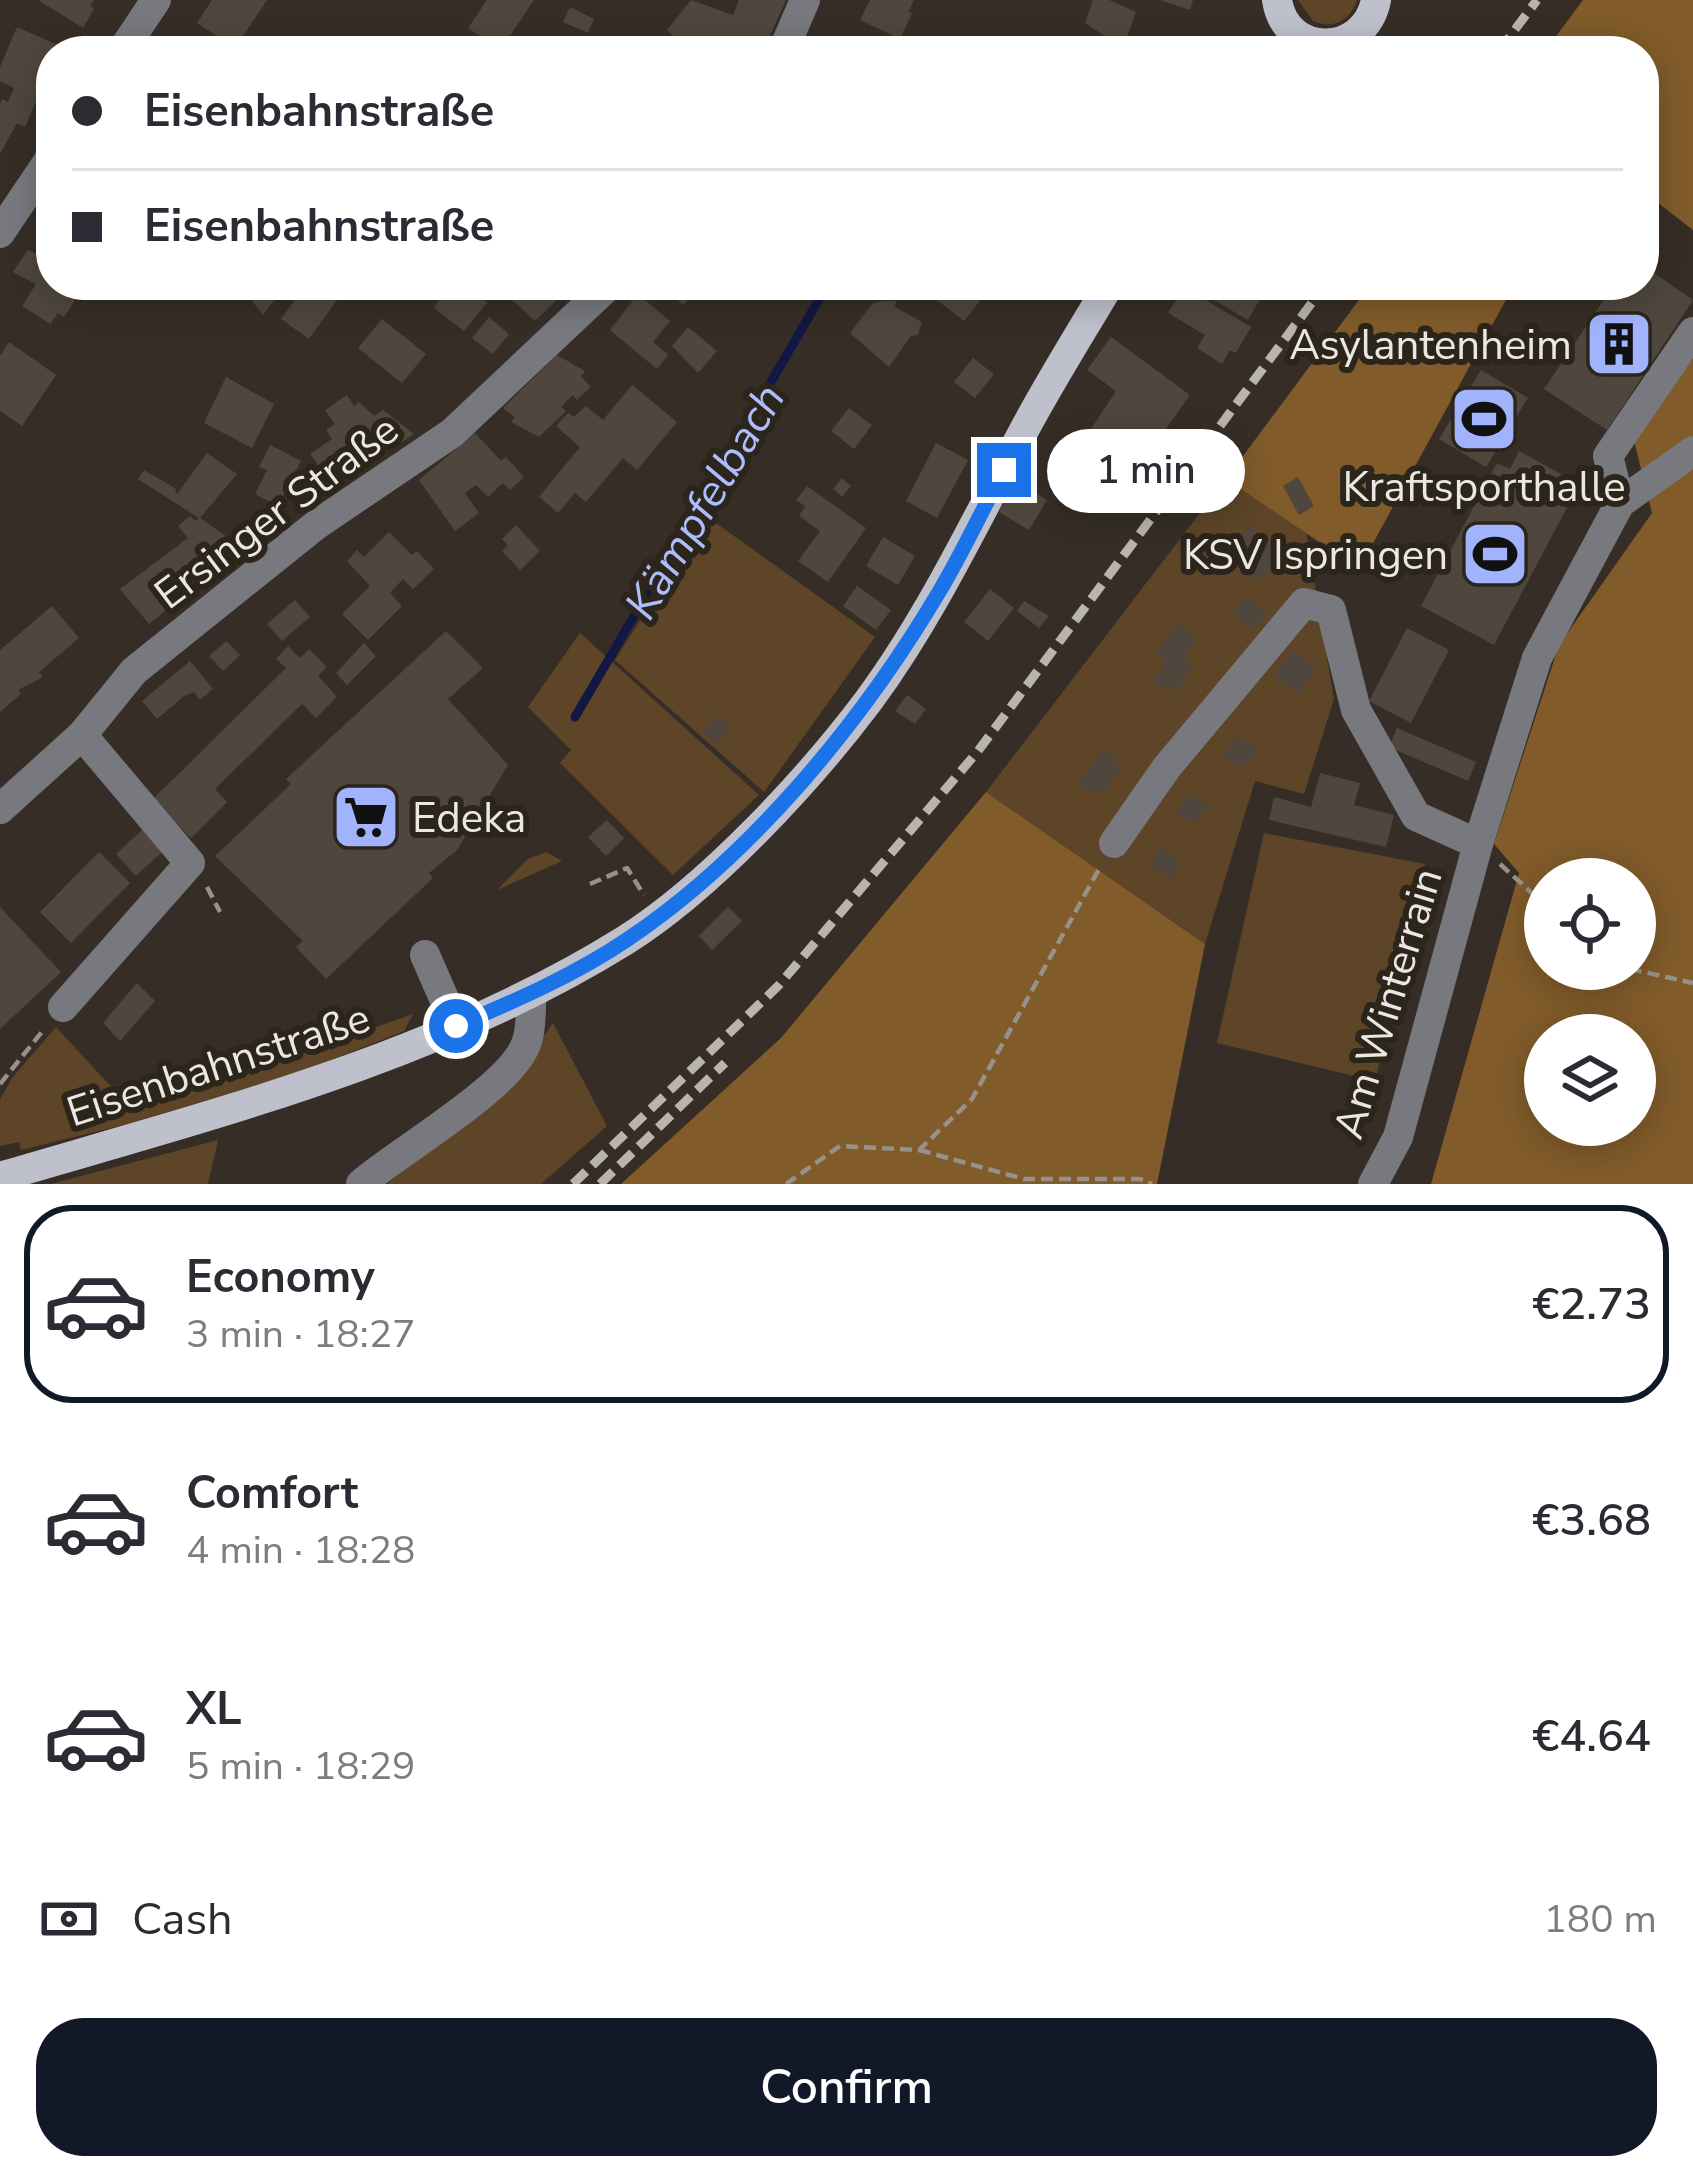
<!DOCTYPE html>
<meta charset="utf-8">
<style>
:root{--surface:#fff;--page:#f2f2f3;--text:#2b2b33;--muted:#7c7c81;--line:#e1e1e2;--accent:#111827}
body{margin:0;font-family:"Nunito Sans",sans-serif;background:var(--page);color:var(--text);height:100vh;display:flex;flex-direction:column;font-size:45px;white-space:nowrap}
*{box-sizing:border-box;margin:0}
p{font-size:39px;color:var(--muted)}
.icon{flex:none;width:66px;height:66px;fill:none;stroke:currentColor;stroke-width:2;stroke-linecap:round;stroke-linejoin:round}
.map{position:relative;height:1184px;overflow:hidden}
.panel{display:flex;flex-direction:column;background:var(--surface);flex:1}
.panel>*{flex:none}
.banner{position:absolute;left:36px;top:36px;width:1623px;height:264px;border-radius:48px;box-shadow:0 6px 30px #0003;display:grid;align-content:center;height:264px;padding:0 36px;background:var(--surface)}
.buttons{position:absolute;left:1524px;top:858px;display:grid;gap:24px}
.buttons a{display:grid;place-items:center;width:132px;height:132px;border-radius:50%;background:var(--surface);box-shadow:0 6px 30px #0003;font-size:60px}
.end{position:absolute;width:54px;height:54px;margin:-27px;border:15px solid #1a73e8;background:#fff;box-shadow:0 0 0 6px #fff}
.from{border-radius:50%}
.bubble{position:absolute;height:84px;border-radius:42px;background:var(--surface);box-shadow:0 6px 30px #0003;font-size:39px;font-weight:600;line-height:84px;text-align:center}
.banner b{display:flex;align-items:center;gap:42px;height:114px;font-size:45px}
.banner b+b{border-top:3px solid var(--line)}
.banner i{width:30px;height:30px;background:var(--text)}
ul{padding:21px 0 0;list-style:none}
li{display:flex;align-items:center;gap:36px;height:198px;margin:0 24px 18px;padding:0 12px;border:6px solid transparent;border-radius:48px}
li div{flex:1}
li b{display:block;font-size:45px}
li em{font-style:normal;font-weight:600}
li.on{border-color:var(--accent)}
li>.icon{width:108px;height:108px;stroke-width:1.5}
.pay{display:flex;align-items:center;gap:30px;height:132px;padding:0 36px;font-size:45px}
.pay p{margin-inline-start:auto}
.cta{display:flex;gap:24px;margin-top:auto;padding:24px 36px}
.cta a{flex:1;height:138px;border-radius:48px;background:var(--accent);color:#fff;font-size:48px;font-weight:600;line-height:138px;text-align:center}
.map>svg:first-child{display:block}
</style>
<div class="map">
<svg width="1693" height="1184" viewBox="0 0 1693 1184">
<rect width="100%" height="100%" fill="#362e26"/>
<g fill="#5e4527">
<path d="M 1298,0 L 1357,0 C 1350,21 1333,30 1313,21 Z"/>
<path d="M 1226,479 L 1306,532 L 1334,699 L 1304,794 L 1255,781 L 1205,944 L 986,792 Z"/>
<path d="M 706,516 L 875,637 L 764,792 L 615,660 Z"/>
<path d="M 580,633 L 759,795 L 673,875 L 560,763 L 571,750 L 528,707 Z"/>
<path d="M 1264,833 L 1425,864 L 1375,1081 L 1217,1043 Z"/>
<path d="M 546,852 L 562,861 L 497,890 L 528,859 Z"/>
<path d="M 413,1014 L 404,1031 L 301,1072 L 123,1125 L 21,1150 L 19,1142 L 0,1146 L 0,1100 L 12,1078 L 56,1027 L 128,1105 L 231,1078 Z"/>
<path d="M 553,1023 L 607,1126 L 541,1184 L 387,1184 C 447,1135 510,1088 553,1023 Z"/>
<path d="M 218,1140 L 208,1184 L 51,1184 Z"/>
</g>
<g fill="#815b2a" fill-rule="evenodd">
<path d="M 1583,0 L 1693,0 L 1693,230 L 1644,192 L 1644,51 L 1545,51 Z"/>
<path d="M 1370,285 L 1514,285 L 1359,569 L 1226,479 Z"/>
<path d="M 1693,359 L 1693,1184 L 1431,1184 L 1519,873 L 1494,844 L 1559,645 L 1652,513 L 1633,437 ZM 1545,879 L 1635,879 L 1635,969 L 1545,969 ZM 1545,1035 L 1635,1035 L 1635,1125 L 1545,1125 Z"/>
<path d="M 986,792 L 1205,944 L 1157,1184 L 621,1184 L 781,1038 Z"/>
</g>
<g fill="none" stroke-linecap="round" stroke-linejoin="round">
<g stroke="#121743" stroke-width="9">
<path d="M 1191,51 L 1211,46"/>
<path d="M 575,717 L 824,291 L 833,285"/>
</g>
</g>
<g fill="#4f473e">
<path d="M 38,0 L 94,0 L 90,6 L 94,9 L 83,28 Z"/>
<path d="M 212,0 L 267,0 L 235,48 L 197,23 Z"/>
<path d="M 487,0 L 534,0 L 500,51 L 478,51 L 486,40 L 468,28 Z"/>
<path d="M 691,0 L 733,15 L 739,0 L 786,0 L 763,51 L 702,51 L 677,40 L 667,30 Z"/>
<path d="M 870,0 L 914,0 L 908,12 L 912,13 L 900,39 L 860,20 Z"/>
<path d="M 1093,0 L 1109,0 L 1136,12 L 1123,48 L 1085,23 Z"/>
<path d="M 1160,0 L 1193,0 L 1190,10 Z"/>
<path d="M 570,7 L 594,19 L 588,33 L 563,22 Z"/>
<path d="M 17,27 L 60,46 L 58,51 L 51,51 L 51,67 L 25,127 L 17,123 L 0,154 L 0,104 L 2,99 L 8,102 L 14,88 L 0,81 L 0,67 Z"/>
<path d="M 812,39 L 840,51 L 807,51 Z"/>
<path d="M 28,250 L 51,261 L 45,271 L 51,276 L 51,285 L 65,285 L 79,294 L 64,317 L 58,313 L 50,324 L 22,306 L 36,284 L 13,272 Z"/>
<path d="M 1644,266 L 1693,300 L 1607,430 L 1544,389 L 1614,285 L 1644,285 Z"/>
<path d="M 283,285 L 325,285 L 340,296 L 309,339 L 281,319 L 294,301 L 279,290 Z"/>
<path d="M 449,285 L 472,285 L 487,303 L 464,331 L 434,308 Z"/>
<path d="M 496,285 L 547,285 L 560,297 L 535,321 Z"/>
<path d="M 662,285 L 702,285 L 683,305 Z"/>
<path d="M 893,285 L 918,285 L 910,297 Z"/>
<path d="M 935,285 L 985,285 L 979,293 L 983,295 L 979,302 L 964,321 L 929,294 Z"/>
<path d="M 1188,285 L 1275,285 L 1272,290 L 1267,287 L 1248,320 Z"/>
<path d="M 262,287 L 276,298 L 263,315 L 252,301 Z"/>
<path d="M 1184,287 L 1251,327 L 1236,353 L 1230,350 L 1222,364 L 1197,348 L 1205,335 L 1168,313 Z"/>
<path d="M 638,294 L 670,321 L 653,342 L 668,355 L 657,369 L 610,330 Z"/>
<path d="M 881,301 L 896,301 L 895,307 L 922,322 L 918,335 L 911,336 L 889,367 L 850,333 L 872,304 Z"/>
<path d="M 489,317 L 509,334 L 493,354 L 472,338 Z"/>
<path d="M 382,319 L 426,354 L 402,383 L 358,348 Z"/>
<path d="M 688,327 L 717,351 L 698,373 L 672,346 Z"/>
<path d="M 1111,337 L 1190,395 L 1156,443 L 1142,433 L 1118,467 L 1081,444 L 1116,391 L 1087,370 Z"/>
<path d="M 9,342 L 56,375 L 22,426 L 0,411 L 0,356 Z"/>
<path d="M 557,355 L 585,371 L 581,376 L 591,387 L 577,400 L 573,395 L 561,407 L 566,411 L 539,437 L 511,422 L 515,417 L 503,408 Z"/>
<path d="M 973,358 L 994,374 L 975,398 L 954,382 Z"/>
<path d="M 1481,370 L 1528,398 L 1486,467 L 1439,439 Z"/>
<path d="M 226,377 L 274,404 L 252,448 L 204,423 Z"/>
<path d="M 632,385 L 677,422 L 637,470 L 623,458 L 586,502 L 575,493 L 558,513 L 539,497 L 580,447 L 556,426 L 568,413 L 574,417 L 586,406 L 603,420 Z"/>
<path d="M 347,395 L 354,406 L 359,402 L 374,416 L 383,410 L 414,434 L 391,450 L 388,446 L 334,486 L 310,454 L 332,439 L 326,430 L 335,424 L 325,410 Z"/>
<path d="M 849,408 L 872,425 L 854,449 L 831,431 Z"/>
<path d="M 475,433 L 501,461 L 506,457 L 524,477 L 510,490 L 503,483 L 488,497 L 476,485 L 465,493 L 479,513 L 455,531 L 419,480 Z"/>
<path d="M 936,443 L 968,460 L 937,518 L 906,501 Z"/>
<path d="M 270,445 L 301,461 L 278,506 L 255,494 L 267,470 L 259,467 Z"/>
<path d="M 1519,451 L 1576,482 L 1567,500 L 1570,502 L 1494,645 L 1421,606 L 1497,463 L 1510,469 Z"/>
<path d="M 207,453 L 237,474 L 200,518 L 239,545 L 224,557 L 227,560 L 149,624 L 120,589 L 188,538 L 178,526 L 190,516 L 195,521 L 199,518 L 138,479 L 144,470 L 175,488 L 177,494 Z"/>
<path d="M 1298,477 L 1314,506 L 1299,515 L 1283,486 Z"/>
<path d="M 842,478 L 851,486 L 842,497 L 833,489 Z"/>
<path d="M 1016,481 L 1047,500 L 1029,530 L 999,512 Z"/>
<path d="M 807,486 L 866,528 L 828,582 L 798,561 L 820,531 L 799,516 L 805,506 L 796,500 Z"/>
<path d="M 516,525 L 540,551 L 520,570 L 502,551 L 508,545 L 502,539 Z"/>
<path d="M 1248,526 L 1279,551 L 1268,574 L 1265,572 L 1256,581 L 1233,563 L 1238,558 L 1229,550 Z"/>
<path d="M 389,532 L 412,555 L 417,551 L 434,569 L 413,589 L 403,579 L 390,593 L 402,606 L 368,640 L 342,614 L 370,586 L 347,561 L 357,550 L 364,557 Z"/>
<path d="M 883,537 L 915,556 L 898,585 L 866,566 Z"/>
<path d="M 857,586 L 891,610 L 876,630 L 843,606 Z"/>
<path d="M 990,589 L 1014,608 L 988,641 L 964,622 Z"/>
<path d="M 1246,597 L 1267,613 L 1253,630 L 1233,614 Z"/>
<path d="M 295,600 L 310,617 L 282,641 L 267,624 Z"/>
<path d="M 1024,601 L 1049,616 L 1039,628 L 1017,611 Z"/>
<path d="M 52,606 L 79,638 L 39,672 L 43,677 L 18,690 L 21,694 L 0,712 L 0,650 Z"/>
<path d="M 1178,623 L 1198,640 L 1184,658 L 1193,665 L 1176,692 L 1167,685 L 1163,690 L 1152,680 L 1166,663 L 1155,651 Z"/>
<path d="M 1407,628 L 1449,650 L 1411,723 L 1369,701 Z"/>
<path d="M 446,631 L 483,668 L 448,699 L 508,765 L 457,850 L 429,873 L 433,878 L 326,979 L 296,947 L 303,941 L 215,856 L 291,784 L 286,779 Z"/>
<path d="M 226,641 L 240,655 L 223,671 L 209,656 Z"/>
<path d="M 364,643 L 376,656 L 347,685 L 336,673 Z"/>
<path d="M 288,646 L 300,658 L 309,649 L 327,667 L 318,676 L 337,697 L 316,718 L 302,704 L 215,789 L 227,802 L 191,838 L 152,800 L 286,668 L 276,659 Z"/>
<path d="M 1289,651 L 1316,666 L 1301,693 L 1274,678 Z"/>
<path d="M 190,661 L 213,689 L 200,700 L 194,692 L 184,696 L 157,719 L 142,701 Z"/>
<path d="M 907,695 L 926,709 L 915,724 L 895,711 Z"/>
<path d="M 718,715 L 732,729 L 716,745 L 702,731 Z"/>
<path d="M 1397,728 L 1476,762 L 1468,781 L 1389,747 Z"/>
<path d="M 1236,736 L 1258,751 L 1242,767 L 1224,755 Z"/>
<path d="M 1103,748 L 1117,757 L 1113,762 L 1121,767 L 1104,793 L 1096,788 L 1093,794 L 1078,784 Z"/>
<path d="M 1320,773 L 1360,783 L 1354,805 L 1394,815 L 1386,847 L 1269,820 L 1274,797 L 1311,807 Z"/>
<path d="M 1188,794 L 1211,807 L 1208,812 L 1203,810 L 1196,824 L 1177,813 Z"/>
<path d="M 607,820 L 624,838 L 606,856 L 588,837 Z"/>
<path d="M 143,829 L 163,851 L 136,876 L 116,854 Z"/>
<path d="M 1159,848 L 1178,857 L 1176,863 L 1180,865 L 1174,879 L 1150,868 Z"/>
<path d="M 99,852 L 130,883 L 71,943 L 40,912 Z"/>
<path d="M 0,907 L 61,972 L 0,1029 Z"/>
<path d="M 728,907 L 742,921 L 712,950 L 699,936 Z"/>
<path d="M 137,983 L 155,1001 L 120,1041 L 103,1023 Z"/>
</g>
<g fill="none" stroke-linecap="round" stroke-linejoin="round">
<g stroke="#97918a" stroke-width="4.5" stroke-dasharray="12 6" stroke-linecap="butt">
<path d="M 1500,864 L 1545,905"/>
<path d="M 590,884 L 627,868 L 644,895"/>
<path d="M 207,887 L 220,912"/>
<path d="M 1630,969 L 1693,983"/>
<path d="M 0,1084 L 45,1028"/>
<path d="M 919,1150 L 1024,1179 L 1140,1179 L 1152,1184"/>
<path d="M 786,1184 L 840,1146 L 919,1150 L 972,1099 L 1099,869"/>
</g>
<g stroke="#77797e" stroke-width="30">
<path d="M 122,51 L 156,0"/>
<path d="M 783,51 L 805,0"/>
<path d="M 0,233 L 51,157"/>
<path d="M 1620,503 L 1693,451"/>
<path d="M 0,809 L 82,735 L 134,671 L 316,525 L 452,433 L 609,285"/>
<path d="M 1114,843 L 1167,767 L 1304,603 L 1331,610 L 1356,710 L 1416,816 L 1478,844"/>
<path d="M 425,955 L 456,1026"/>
<path d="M 63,1007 L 190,863 L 82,735"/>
<path d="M 361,1184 C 399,1151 515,1085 527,1041 C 532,1027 530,1008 532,993"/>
<path d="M 1373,1184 L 1398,1137 L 1478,844 L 1537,658 L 1620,503 L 1608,456 L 1693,332"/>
</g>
<g stroke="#bec1cc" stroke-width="30">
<path d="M 1277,0 C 1286,59 1365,57 1376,0"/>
<path d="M 0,1177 C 213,1114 434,1059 624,941 C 709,888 809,780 869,700 C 930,617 974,524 1022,434 C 1049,383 1080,334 1109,285"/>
</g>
<g stroke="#bab4ae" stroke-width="9" stroke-dasharray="18 9" stroke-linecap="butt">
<path d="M 1499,51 L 1537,0"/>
<path d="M 573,1184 L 779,985 L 978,751 L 1325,285"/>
<path d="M 600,1184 L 725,1063"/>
</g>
</g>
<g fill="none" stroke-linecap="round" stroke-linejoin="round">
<path stroke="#1a73e8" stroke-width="15" d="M 456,1026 C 515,1001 575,975 628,939 C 753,855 863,720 939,592 C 963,552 982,510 1004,470"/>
</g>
<defs>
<symbol id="building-square" viewBox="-11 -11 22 22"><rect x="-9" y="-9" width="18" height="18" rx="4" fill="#a1b3fd" stroke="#2c251c"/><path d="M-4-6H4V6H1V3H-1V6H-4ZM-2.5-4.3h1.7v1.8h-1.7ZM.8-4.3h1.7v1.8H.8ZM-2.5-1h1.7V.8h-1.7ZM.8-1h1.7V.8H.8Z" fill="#111"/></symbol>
<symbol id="stadium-square" viewBox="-11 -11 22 22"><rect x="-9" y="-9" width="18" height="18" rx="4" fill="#a1b3fd" stroke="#2c251c"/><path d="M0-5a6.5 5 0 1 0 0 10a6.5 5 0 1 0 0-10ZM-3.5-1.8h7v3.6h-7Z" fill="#111"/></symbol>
<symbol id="supermarket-square" viewBox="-11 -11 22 22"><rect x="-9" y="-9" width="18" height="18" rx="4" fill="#a1b3fd" stroke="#2c251c"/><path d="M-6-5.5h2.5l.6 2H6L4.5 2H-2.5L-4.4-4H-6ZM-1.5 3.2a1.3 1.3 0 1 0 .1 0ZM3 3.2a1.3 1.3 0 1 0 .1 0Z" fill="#111"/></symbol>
</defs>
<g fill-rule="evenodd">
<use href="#building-square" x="1581" y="306" width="76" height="76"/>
<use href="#stadium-square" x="1446" y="381" width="76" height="76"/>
<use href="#stadium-square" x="1457" y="516" width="76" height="76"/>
<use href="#supermarket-square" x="328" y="779" width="76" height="76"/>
</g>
<g text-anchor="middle" stroke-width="12" stroke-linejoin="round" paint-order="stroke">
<g font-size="42" fill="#ece7e1" stroke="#2c251c" text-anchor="end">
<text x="1572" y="359">Asylantenheim</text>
<text x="1484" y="501" text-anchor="middle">Kraftsporthalle</text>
<text x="1448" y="569">KSV Ispringen</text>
<text x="412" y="832" text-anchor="start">Edeka</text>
</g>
<g font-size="42" fill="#ece7e1" stroke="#2c251c">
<text transform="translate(276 511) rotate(-37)" y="15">Ersinger Straße</text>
<text transform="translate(1387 1003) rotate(-73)" y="15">Am Winterrain</text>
<text transform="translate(218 1064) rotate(-18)" y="15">Eisenbahnstraße</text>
</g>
<g font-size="45" font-style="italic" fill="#adbcfa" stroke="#2c251c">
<text transform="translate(704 501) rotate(-59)" y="16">Kämpfelbach</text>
</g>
</g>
</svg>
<div class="buttons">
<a><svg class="icon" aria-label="locate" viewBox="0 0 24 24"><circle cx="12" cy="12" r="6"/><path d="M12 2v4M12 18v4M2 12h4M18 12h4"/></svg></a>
<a><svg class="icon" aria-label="layers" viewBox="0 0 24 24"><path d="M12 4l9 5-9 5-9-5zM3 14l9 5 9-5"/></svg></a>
</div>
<i class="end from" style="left:456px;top:1026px"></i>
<i class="end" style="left:1004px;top:470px"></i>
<div class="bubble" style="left:1047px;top:429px;width:198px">1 min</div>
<div class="banner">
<b><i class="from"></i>Eisenbahnstraße</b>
<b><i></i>Eisenbahnstraße</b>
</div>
</div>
<section class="panel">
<ul>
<li class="on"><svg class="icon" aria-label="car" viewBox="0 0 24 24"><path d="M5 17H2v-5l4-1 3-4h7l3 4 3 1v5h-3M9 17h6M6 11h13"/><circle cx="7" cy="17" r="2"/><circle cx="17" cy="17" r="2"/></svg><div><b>Economy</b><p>3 min · 18:27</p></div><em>€2.73</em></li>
<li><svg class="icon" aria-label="car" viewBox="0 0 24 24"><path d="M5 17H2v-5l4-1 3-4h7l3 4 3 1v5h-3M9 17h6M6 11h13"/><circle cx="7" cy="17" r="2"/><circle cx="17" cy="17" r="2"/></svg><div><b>Comfort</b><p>4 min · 18:28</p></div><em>€3.68</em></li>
<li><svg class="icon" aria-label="car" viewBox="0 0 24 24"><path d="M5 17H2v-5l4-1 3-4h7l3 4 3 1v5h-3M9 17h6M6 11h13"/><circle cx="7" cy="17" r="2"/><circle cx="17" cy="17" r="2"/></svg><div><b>XL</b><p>5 min · 18:29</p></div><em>€4.64</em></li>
</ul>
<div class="pay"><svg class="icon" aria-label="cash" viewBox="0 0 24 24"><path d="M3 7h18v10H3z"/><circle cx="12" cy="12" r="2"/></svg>Cash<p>180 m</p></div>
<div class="cta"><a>Confirm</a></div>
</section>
